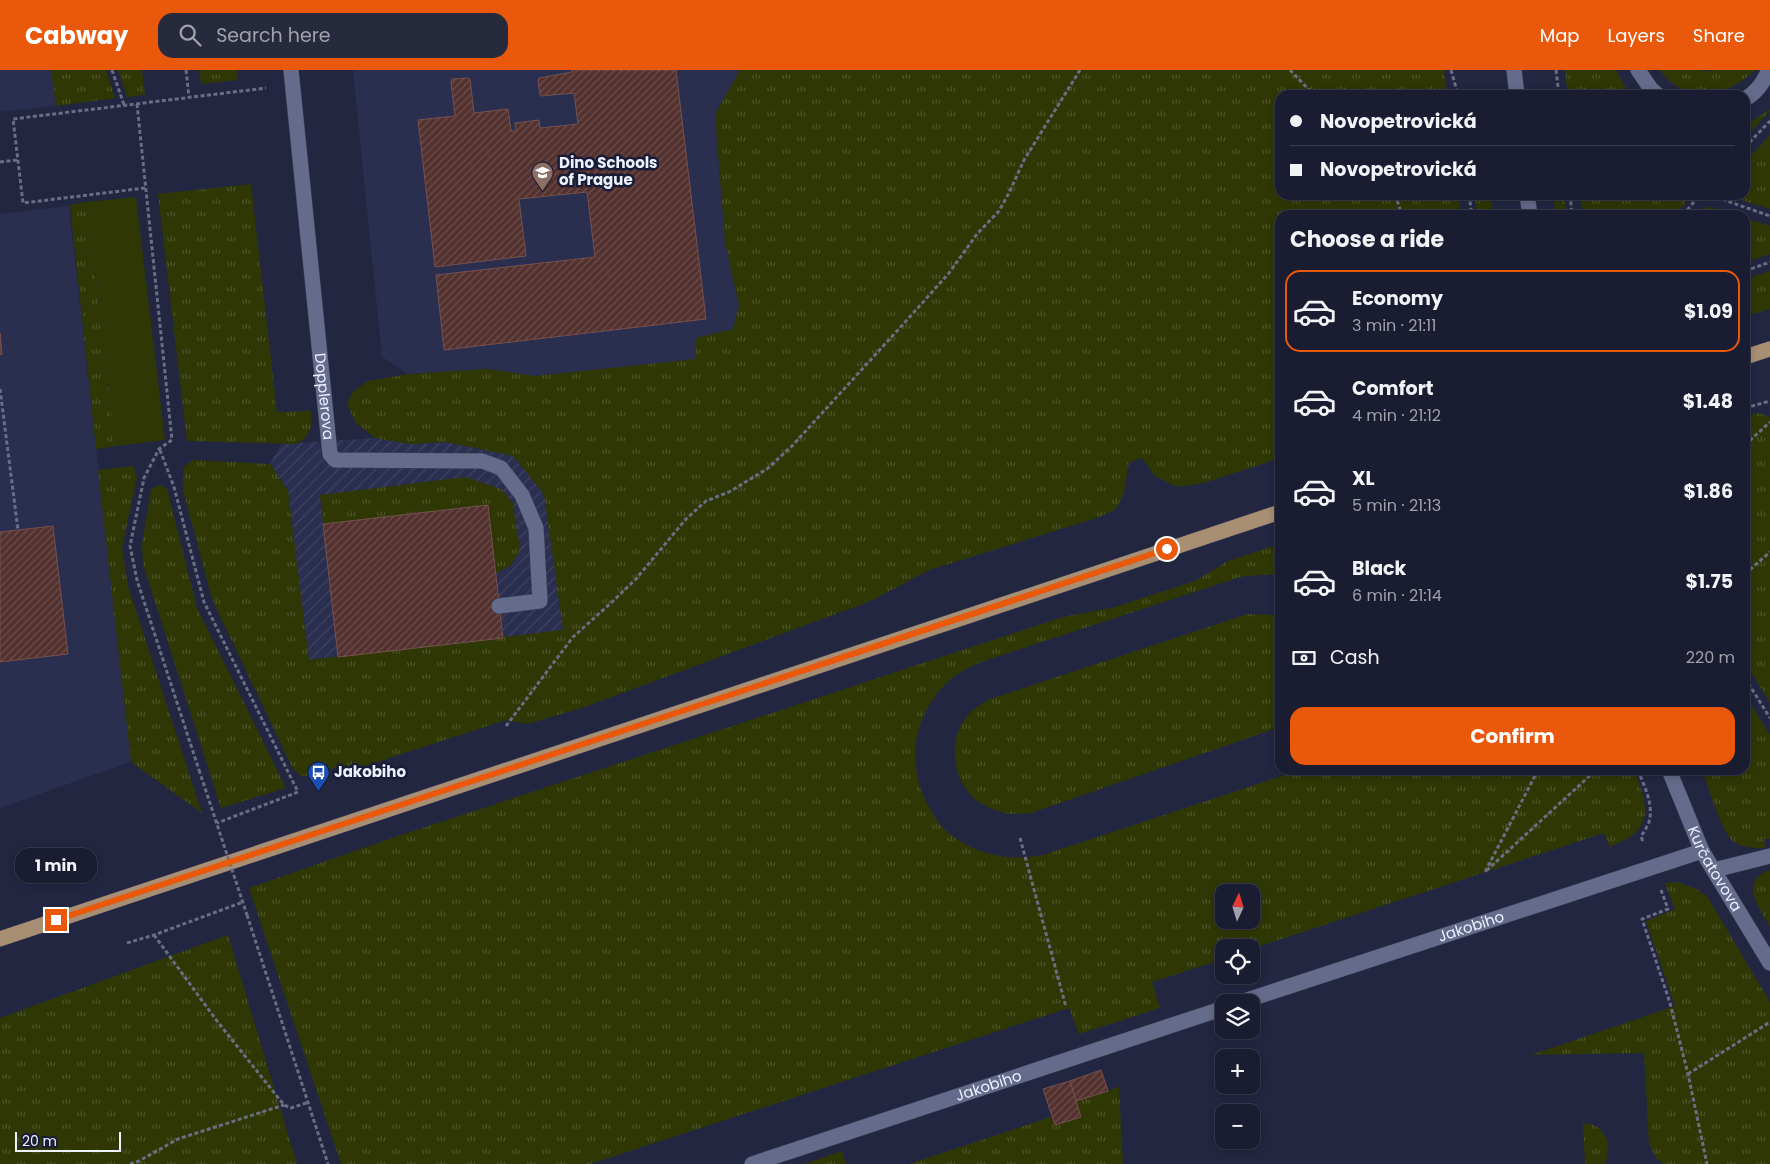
<!DOCTYPE html>
<meta charset="utf-8">
<style>
:root{--surface:#1a1c31;--page:#27293d;--text:#f1f3f6;--muted:#9fa1ab;--line:#383a4d;--accent:#ea580c}
body{margin:0;font-family:Poppins,sans-serif;background:var(--page);color:var(--text);height:100vh;display:flex;flex-direction:column;font-size:19px;white-space:nowrap}
*{box-sizing:border-box;margin:0}
p{font-size:16px;color:var(--muted)}
.icon{flex:none;width:28px;height:28px;fill:none;stroke:currentColor;stroke-width:2;stroke-linecap:round;stroke-linejoin:round}
.map{position:relative;flex:1;overflow:hidden}
.drawer{position:absolute;left:1275px;top:140px;width:475px;height:565px;display:flex;flex-direction:column;background:var(--surface);border-radius:15px;box-shadow:0 2px 8px #0003,0 0 0 1px var(--line)}
.drawer>*{flex:none}
.guide{position:absolute;left:1275px;top:20px;width:475px;height:110px;border-radius:15px;box-shadow:0 2px 8px #0003,0 0 0 1px var(--line);display:grid;align-content:center;height:110px;padding:0 15px;background:var(--surface)}
.needle{width:32px;rotate:4deg}
.controls{position:absolute;left:1215px;top:814px;display:grid;gap:10px}
.controls a{display:grid;place-items:center;width:45px;height:45px;border-radius:10px;background:var(--surface);box-shadow:0 2px 8px #0003,0 0 0 1px var(--line);font-size:25px}
.scale{position:absolute;left:15px;bottom:12px;width:106px;box-sizing:border-box;padding-left:5px;border:2px solid #edf0ff;border-top:0;font-size:14px;line-height:18px;white-space:nowrap;color:#edf0ff;-webkit-text-stroke:4px #191c36;paint-order:stroke}
.end{position:absolute;width:22px;height:22px;margin:-11px;border:6px solid #ea580c;background:#fff;box-shadow:0 0 0 2px #fff}
.from{border-radius:50%}
.bubble{position:absolute;height:35px;border-radius:15px;background:var(--surface);box-shadow:0 2px 8px #0003,0 0 0 1px var(--line);font-size:16px;font-weight:700;line-height:35px;text-align:center}
.guide b{display:flex;align-items:center;gap:18px;height:48px;font-size:19px}
.guide b+b{border-top:1px solid var(--line)}
.guide i{width:12px;height:12px;background:var(--text)}
ul{padding:0;list-style:none}
li{display:flex;align-items:center;gap:15px;height:82px;margin:0 10px 8px;padding:0 5px;border:2px solid transparent;border-radius:15px}
li div{flex:1}
li b{display:block;font-size:19px}
li em{font-style:normal;font-weight:700}
li.current{border-color:var(--accent)}
li>.icon{width:45px;height:45px;stroke-width:1.5}
h2{padding:0 15px;font-size:22px;line-height:60px}
.pay{display:flex;align-items:center;gap:12px;height:55px;padding:0 15px;font-size:19px}
.pay p{margin-inline-start:auto}
.cta{display:flex;gap:10px;margin-top:auto;padding:10px 15px}
.cta a{flex:1;height:58px;border-radius:15px;background:var(--accent);color:#fff;font-size:20px;font-weight:700;line-height:58px;text-align:center}
header{display:flex;align-items:center;gap:30px;box-sizing:border-box;height:70px;padding:0 25px;background:var(--accent);color:#fff}
header strong{font-size:24px}
nav{display:flex;gap:28px;margin-inline-start:auto;font-size:18px}
.search{width:350px;height:45px;background:var(--page);display:flex;align-items:center;gap:12px;box-sizing:border-box;padding:0 18px;border-radius:15px;color:var(--muted);font-size:19px}
.map>svg:first-child{display:block}
</style>
<header>
<strong>Cabway</strong>
<div class="search"><svg class="icon" aria-label="search" viewBox="0 0 24 24"><circle cx="10" cy="10" r="6"/><path d="M15 15l6 6"/></svg>Search here</div>
<nav><a>Map</a><a>Layers</a><a>Share</a></nav>
</header>
<div class="map">
<svg width="1770" height="1094" viewBox="0 0 1770 1094">
<defs>
<pattern id="industrial-furrows" width="10" height="10" patternUnits="userSpaceOnUse" patternTransform="scale(1.25)"><rect width="10" height="10" fill="#2a2e4f"/><path d="M-1 1l2-2M0 10L10 0M9 11l2-2" fill="none" stroke="#3f4261"/></pattern>
<pattern id="grass-tufts" width="24" height="20" patternUnits="userSpaceOnUse" patternTransform="scale(1.25)"><rect width="24" height="20" fill="#2f3804"/><path d="M3 7l-1-3M5 7V3M7 7l1-3M15 17l-1-3M17 17v-4M19 17l1-3" fill="none" stroke="#4d552a"/></pattern>
<pattern id="building-hatch" width="6" height="6" patternUnits="userSpaceOnUse" patternTransform="scale(1.25)"><rect width="6" height="6" fill="#53312f"/><path d="M-1 1l2-2M0 6l6-6M5 7l2-2" fill="none" stroke="#6c4f4e"/></pattern>
</defs>
<rect width="100%" height="100%" fill="#222641"/>
<g fill="#2a2e4f">
<path d="M 0,0 L 51,0 L 56,36 L 0,42 Z"/>
<path d="M 353,0 L 740,0 L 715,44 L 725,173 L 739,235 L 734,259 L 696,268 L 696,289 L 535,306 L 487,299 L 408,304 L 382,287 Z"/>
<path d="M 69,136 L 131,692 L 0,738 L 0,144 Z"/>
</g>
<path fill="url(#industrial-furrows)" d="M 375,368 L 411,374 L 446,372 L 513,386 L 544,423 L 564,560 L 308,590 L 288,421 L 270,394 L 281,374 Z"/>
<g fill="url(#grass-tufts)" fill-rule="evenodd">
<path d="M 51,0 L 106,0 L 115,28 L 56,36 Z"/>
<path d="M 118,0 L 142,0 L 145,25 L 127,27 Z"/>
<path d="M 199,0 L 237,0 L 238,10 L 201,14 Z"/>
<path d="M 740,0 L 1444,0 L 1447,25 L 1280,25 L 1280,125 L 1459,125 L 1461,145 L 1280,145 L 1280,388 L 1204,413 L 1177,417 L 1155,406 L 1142,388 L 1129,392 L 1124,423 L 1116,439 L 1100,447 L 929,500 L 871,531 L 582,638 L 528,654 L 506,650 L 350,701 L 346,705 L 343,695 L 311,706 L 301,706 L 292,697 L 212,529 L 183,420 L 184,397 L 193,390 L 270,394 L 288,421 L 309,590 L 563,560 L 544,424 L 513,386 L 446,372 L 411,374 L 375,368 L 355,352 L 347,333 L 353,322 L 368,311 L 408,304 L 487,299 L 535,306 L 696,289 L 696,268 L 733,259 L 739,235 L 725,173 L 715,44 Z"/>
<path d="M 1565,0 L 1616,0 L 1630,25 L 1572,25 L 1567,19 Z"/>
<path d="M 1660,0 L 1703,0 L 1704,2 L 1713,0 L 1755,0 C 1730,27 1682,34 1660,0 Z"/>
<path d="M 1770,39 L 1770,41 L 1745,68 L 1745,53 L 1753,51 Z"/>
<path d="M 1770,65 L 1770,139 L 1725,125 L 1745,125 L 1745,92 Z"/>
<path d="M 251,114 L 277,342 L 311,341 C 311,358 313,365 296,374 L 187,371 L 158,124 Z"/>
<path d="M 1475,125 L 1491,125 L 1493,145 L 1477,145 Z"/>
<path d="M 1554,125 L 1564,125 L 1566,145 L 1555,145 Z"/>
<path d="M 1580,125 L 1687,125 L 1684,135 L 1675,145 L 1582,145 Z"/>
<path d="M 87,132 L 115,376 L 96,379 L 70,135 Z"/>
<path d="M 1711,137 L 1737,145 L 1696,145 L 1703,138 Z"/>
<path d="M 1745,148 L 1770,156 L 1770,184 L 1745,192 Z"/>
<path d="M 1770,201 L 1770,239 L 1745,246 L 1745,209 Z"/>
<path d="M 1759,343 L 1770,347 L 1770,632 L 1745,593 L 1745,346 Z"/>
<path d="M 133,396 L 137,407 L 122,478 L 128,516 L 202,743 L 131,692 L 98,400 Z"/>
<path d="M 465,407 L 501,419 L 513,433 L 520,480 L 511,495 L 495,504 L 487,435 L 323,454 L 320,425 Z"/>
<path d="M 160,415 L 167,419 L 197,538 L 286,718 L 221,738 L 143,494 L 142,475 L 151,419 Z"/>
<path d="M 1280,474 L 1280,504 L 1246,506 L 1237,508 L 981,592 C 970,597 957,603 948,612 C 913,644 905,695 929,737 C 933,744 938,753 944,759 C 971,784 1008,792 1043,785 L 1300,700 L 1634,700 C 1643,723 1656,751 1628,768 C 1622,772 1615,774 1610,777 L 1604,763 L 1251,879 L 1251,878 L 1224,878 L 1224,889 L 1152,912 L 1160,938 L 1079,964 L 1069,938 L 590,1094 L 341,1094 L 249,818 L 392,768 L 1063,547 L 1115,537 L 1195,511 L 1228,491 ZM 1224,822 L 1251,822 L 1251,850 L 1224,850 Z"/>
<path d="M 1248,544 L 1274,545 L 1280,547 L 1280,657 L 1028,744 C 1020,743 1009,745 1001,742 C 994,740 983,735 977,731 C 951,710 946,666 971,642 C 976,637 984,633 990,629 Z"/>
<path d="M 1745,625 L 1770,665 L 1770,769 L 1764,769 L 1765,778 C 1754,778 1743,778 1734,772 C 1722,764 1708,715 1702,700 L 1745,700 Z"/>
<path d="M 1770,800 L 1770,856 C 1759,838 1738,810 1770,800 Z"/>
<path d="M 1677,812 L 1697,819 L 1708,828 L 1770,932 L 1770,1094 L 1663,1094 L 1656,1088 L 1649,1074 L 1644,983 L 1531,985 L 1675,936 L 1646,851 L 1675,839 L 1665,813 Z"/>
<path d="M 228,865 L 297,1094 L 0,1094 L 0,948 Z"/>
<path d="M 1119,1017 L 1123,1094 L 909,1094 L 1051,1047 L 1055,1055 L 1081,1047 L 1076,1031 Z"/>
<path d="M 1583,1053 C 1587,1054 1592,1054 1595,1056 C 1610,1064 1610,1081 1605,1094 L 1585,1094 Z"/>
<path d="M 842,1081 L 846,1094 L 804,1094 Z"/>
</g>
<path fill="#2f3804" d="M 136,127 L 165,370 L 115,376 L 87,132 Z"/>
<g fill="url(#building-hatch)" stroke="#75514e">
<path d="M 572,0 L 676,0 L 706,249 L 444,280 L 436,205 L 595,187 L 587,122 L 519,129 L 526,186 L 435,197 L 418,50 L 455,46 L 451,12 L 452,9 L 467,8 L 470,9 L 474,43 L 508,39 L 511,61 L 516,61 L 515,53 L 539,50 L 540,58 L 578,54 L 574,23 L 541,26 L 540,25 L 538,10 L 539,8 L 572,2 Z"/>
<path d="M 0,263 L 2,284 L 0,285 Z"/>
<path d="M 488,435 L 503,568 L 338,587 L 323,454 Z"/>
<path d="M 53,456 L 68,584 L 0,592 L 0,462 Z"/>
<path d="M 1101,1000 L 1108,1021 L 1076,1031 L 1070,1011 Z"/>
<path d="M 1070,1011 L 1081,1047 L 1055,1055 L 1043,1019 Z"/>
</g>
<g fill="none" stroke-linecap="round" stroke-linejoin="round">
<defs>
<g id="minor">
<path id="s1" d="M 291,0 L 330,384 L 335,390 L 482,391 L 501,398 L 522,425 L 536,458 L 540,531 L 499,536"/>
<path d="M 1514,0 L 1517,25"/>
<path d="M 1638,0 L 1651,19 L 1658,25"/>
<path d="M 1745,29 C 1757,22 1763,13 1769,0"/>
<path d="M 1527,125 L 1530,145"/>
<path id="s2" d="M 1669,700 L 1702,781 L 1770,893"/>
<path d="M 1714,800 L 1770,786"/>
<path id="s3" d="M 1241,932 L 1702,781"/>
<path id="s4" d="M 752,1094 L 1224,938"/>
</g>
<g id="major">
<path d="M 1745,287 L 1770,279"/>
<path d="M 0,869 L 1280,442"/>
</g>
</defs>
<use href="#minor" stroke="#3e4056" stroke-width="16"/>
<use href="#major" stroke="#3e4056" stroke-width="16"/>
<g stroke="#6a6e85" stroke-width="3" stroke-dasharray="4 2.5" stroke-linecap="butt">
<path d="M 112,0 L 124,35"/>
<path d="M 186,0 L 189,27"/>
<path d="M 1290,0 L 1314,25"/>
<path d="M 1451,0 L 1458,25"/>
<path d="M 1556,0 L 1559,25"/>
<path d="M 137,34 L 172,370 L 159,379 L 144,408 L 130,476 L 137,510 L 199,700"/>
<path d="M 1745,77 L 1770,51"/>
<path d="M 0,92 L 18,90"/>
<path d="M 145,118 L 23,133 L 13,49 L 266,18"/>
<path d="M 1394,125 L 1399,135 L 1401,145"/>
<path d="M 1469,125 L 1472,145"/>
<path d="M 1570,125 L 1572,145"/>
<path d="M 1710,125 L 1770,146"/>
<path d="M 1683,145 L 1700,125"/>
<path d="M 1745,201 L 1770,192"/>
<path d="M 0,319 L 18,460"/>
<path d="M 1745,338 L 1770,331"/>
<path d="M 1745,375 L 1770,352"/>
<path d="M 160,380 L 174,417 L 204,532 L 298,722 L 217,753"/>
<path d="M 1745,504 L 1770,482"/>
<path d="M 1745,608 L 1770,648"/>
<path d="M 506,656 L 573,567 L 612,532 L 636,509 L 686,449 L 706,431 L 729,422 L 767,399 L 792,376 L 907,250 L 949,203 L 977,164 L 999,141 L 1009,123 L 1024,90 L 1080,0"/>
<path d="M 1538,700 L 1485,802 L 1596,700"/>
<path d="M 1638,700 C 1644,716 1654,734 1649,752 C 1647,757 1644,762 1641,766 L 1643,772"/>
<path d="M 1020,768 L 1066,937"/>
<path d="M 1661,820 L 1668,839 L 1642,849 L 1670,933 L 1688,1004 L 1707,1094"/>
<path d="M 247,845 L 328,1094"/>
<path d="M 154,865 L 217,951 L 284,1035 L 291,1038 L 309,1032"/>
<path d="M 127,873 L 154,865 L 243,832"/>
<path d="M 1688,1004 L 1770,952"/>
<path d="M 130,1094 L 139,1091 L 178,1069 L 284,1035"/>
</g>
<use href="#minor" stroke="#656b8a" stroke-width="15"/>
<use href="#major" stroke="#a88e72" stroke-width="15"/>
<path stroke="#6a6e85" stroke-width="3" stroke-dasharray="4 2.5" stroke-linecap="butt" d="M 199,700 L 247,845"/>
</g>
<g fill="none" stroke-linecap="round" stroke-linejoin="round">
<path stroke="#ea580c" stroke-width="6" d="M 56,850 L 1167,479"/>
</g>
<defs>
<symbol id="school-pin" viewBox="-11 -11 22 30"><path d="M0 17L-7.5 6A9.5 9.5 0 1 1 7.5 6Z" fill="#8d6e63" stroke="#191c36"/><path d="M0-5L7-2L0 1L-7-2ZM-4 1L0 2.5L4 1V4Q0 6-4 4Z" fill="#fff"/></symbol>
<symbol id="bus-pin" viewBox="-11 -11 22 30"><path d="M0 17L-7.5 6A9.5 9.5 0 1 1 7.5 6Z" fill="#1a4fb4" stroke="#191c36"/><path d="M-5-6H5V4H4V6H2V4H-2V6H-4V4H-5ZM-3.5-4V0h7V-4ZM-3.5 1.2v1.5H-2V1.2ZM2 1.2v1.5H3.5V1.2Z" fill="#fff"/></symbol>
</defs>
<g fill-rule="evenodd">
<use href="#school-pin" x="530" y="90" width="25" height="34"/>
<use href="#bus-pin" x="306" y="690" width="25" height="34"/>
</g>
<g text-anchor="middle" stroke-width="5" stroke-linejoin="round" paint-order="stroke">
<g font-size="15" font-weight="bold" fill="#edf0ff" stroke="#191c36" text-anchor="start">
<text x="559" y="98">Dino Schools<tspan x="559" dy="17">of Prague</tspan></text>
<text x="334" y="707">Jakobiho</text>
</g>
<g font-size="15" fill="#edf0ff" stroke="#191c36">
<text dy="5" stroke="none"><textPath href="#s1" startOffset="328">Dopplerova</textPath></text>
<text dy="5" stroke="none"><textPath href="#s2" startOffset="109">Kurčatovova</textPath></text>
<text dy="5" stroke="none"><textPath href="#s3" startOffset="242">Jakobiho</textPath></text>
<text dy="5" stroke="none"><textPath href="#s4" startOffset="249">Jakobiho</textPath></text>
</g>
</g>
</svg>
<div class="controls">
<a><svg class="needle" viewBox="-14 -14 28 28"><path d="M0-13l5 13h-10z" fill="#e53935"/><path d="M0 13l5-13h-10z" fill="#9fa1ab"/></svg></a>
<a><svg class="icon" aria-label="locate" viewBox="0 0 24 24"><circle cx="12" cy="12" r="6"/><path d="M12 2v4M12 18v4M2 12h4M18 12h4"/></svg></a>
<a><svg class="icon" aria-label="layers" viewBox="0 0 24 24"><path d="M12 4l9 5-9 5-9-5zM3 14l9 5 9-5"/></svg></a>
<a>+</a>
<a>−</a>
</div>
<div class="scale">20 m</div>
<i class="end from" style="left:1167px;top:479px"></i>
<i class="end" style="left:56px;top:850px"></i>
<div class="bubble" style="left:15px;top:778px;width:82px">1 min</div>
<div class="guide">
<b><i class="from"></i>Novopetrovická</b>
<b><i></i>Novopetrovická</b>
</div>
<section class="drawer">
<h2>Choose a ride</h2>
<ul>
<li class="current"><svg class="icon" aria-label="car" viewBox="0 0 24 24"><path d="M5 17H2v-5l4-1 3-4h7l3 4 3 1v5h-3M9 17h6M6 11h13"/><circle cx="7" cy="17" r="2"/><circle cx="17" cy="17" r="2"/></svg><div><b>Economy</b><p>3 min · 21:11</p></div><em>$1.09</em></li>
<li><svg class="icon" aria-label="car" viewBox="0 0 24 24"><path d="M5 17H2v-5l4-1 3-4h7l3 4 3 1v5h-3M9 17h6M6 11h13"/><circle cx="7" cy="17" r="2"/><circle cx="17" cy="17" r="2"/></svg><div><b>Comfort</b><p>4 min · 21:12</p></div><em>$1.48</em></li>
<li><svg class="icon" aria-label="car" viewBox="0 0 24 24"><path d="M5 17H2v-5l4-1 3-4h7l3 4 3 1v5h-3M9 17h6M6 11h13"/><circle cx="7" cy="17" r="2"/><circle cx="17" cy="17" r="2"/></svg><div><b>XL</b><p>5 min · 21:13</p></div><em>$1.86</em></li>
<li><svg class="icon" aria-label="car" viewBox="0 0 24 24"><path d="M5 17H2v-5l4-1 3-4h7l3 4 3 1v5h-3M9 17h6M6 11h13"/><circle cx="7" cy="17" r="2"/><circle cx="17" cy="17" r="2"/></svg><div><b>Black</b><p>6 min · 21:14</p></div><em>$1.75</em></li>
</ul>
<div class="pay"><svg class="icon" aria-label="cash" viewBox="0 0 24 24"><path d="M3 7h18v10H3z"/><circle cx="12" cy="12" r="2"/></svg>Cash<p>220 m</p></div>
<div class="cta"><a>Confirm</a></div>
</section>
</div>
